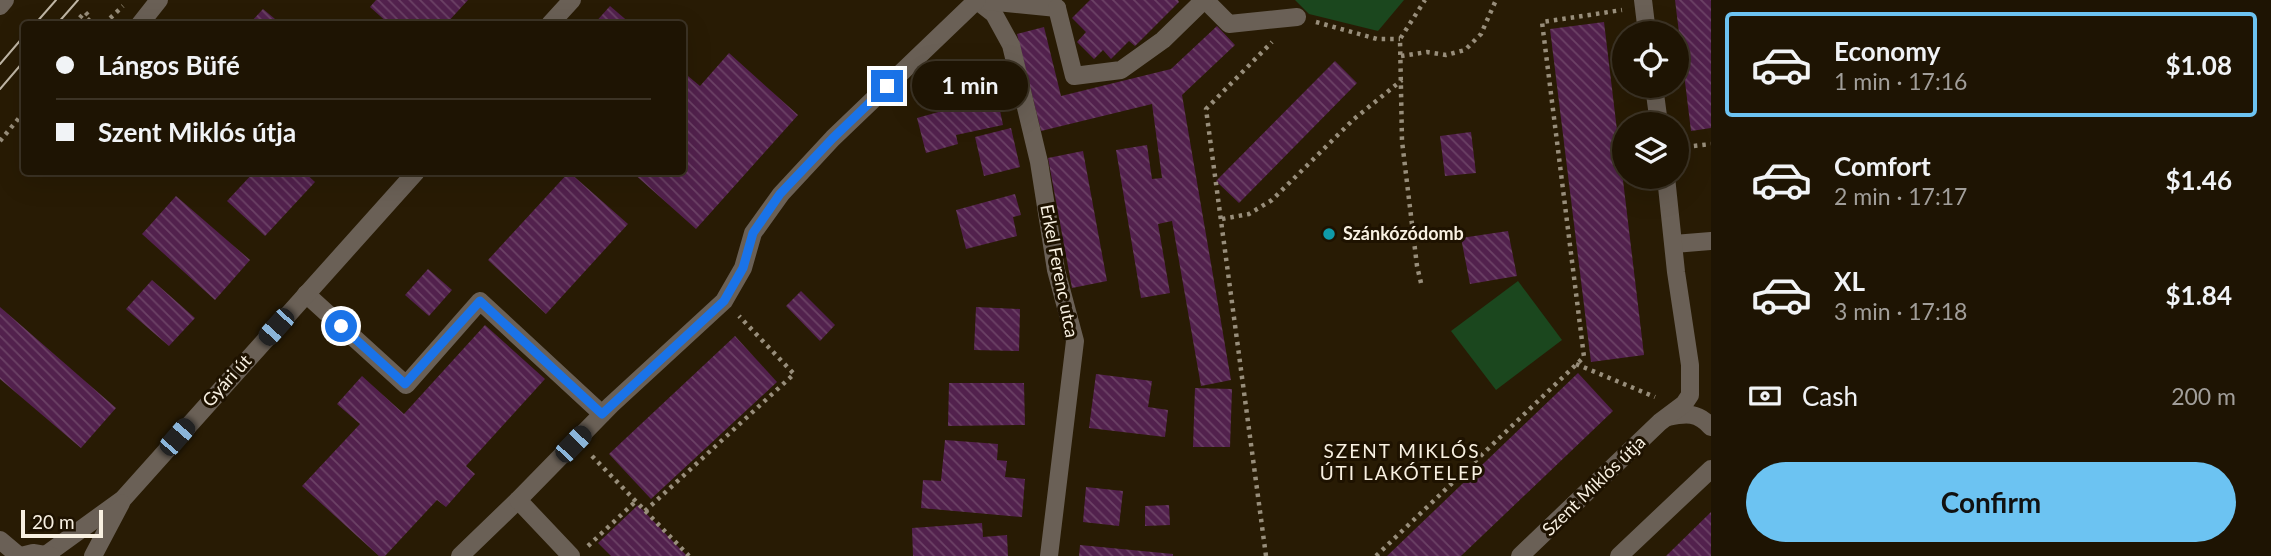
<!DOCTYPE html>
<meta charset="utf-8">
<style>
:root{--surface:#1e1403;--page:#261d0d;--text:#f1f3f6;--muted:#a19e9a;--line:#3c3325;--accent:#6cc3f2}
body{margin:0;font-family:Lato,sans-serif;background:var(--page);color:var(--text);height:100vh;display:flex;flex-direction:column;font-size:26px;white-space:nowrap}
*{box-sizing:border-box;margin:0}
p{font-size:23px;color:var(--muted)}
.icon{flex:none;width:38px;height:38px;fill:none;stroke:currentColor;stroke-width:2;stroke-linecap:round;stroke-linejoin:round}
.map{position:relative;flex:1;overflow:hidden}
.panel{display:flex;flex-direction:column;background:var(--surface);width:560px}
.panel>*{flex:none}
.guide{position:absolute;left:21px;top:21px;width:665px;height:154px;border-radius:7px;box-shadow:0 7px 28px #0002,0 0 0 2px var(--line);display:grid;align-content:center;height:154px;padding:0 35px;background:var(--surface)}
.tools{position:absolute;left:1612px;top:21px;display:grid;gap:14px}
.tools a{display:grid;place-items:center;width:77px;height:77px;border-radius:50%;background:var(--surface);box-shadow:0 7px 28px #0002,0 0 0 2px var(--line);font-size:35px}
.scale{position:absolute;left:21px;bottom:18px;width:82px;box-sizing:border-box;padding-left:7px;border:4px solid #f8f0e1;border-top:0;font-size:19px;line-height:24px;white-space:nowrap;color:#f8f0e1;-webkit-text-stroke:5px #1e1200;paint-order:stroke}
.end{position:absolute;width:32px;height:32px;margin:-16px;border:9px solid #1a73e8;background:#fff;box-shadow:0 0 0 4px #fff}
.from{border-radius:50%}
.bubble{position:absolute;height:49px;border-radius:24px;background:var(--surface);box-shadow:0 7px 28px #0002,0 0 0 2px var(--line);font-size:23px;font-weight:700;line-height:49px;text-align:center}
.car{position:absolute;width:21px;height:42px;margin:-21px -10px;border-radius:9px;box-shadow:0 0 5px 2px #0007;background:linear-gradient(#222 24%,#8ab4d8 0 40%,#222 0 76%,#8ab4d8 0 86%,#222 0)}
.guide b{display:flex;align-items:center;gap:24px;height:66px;font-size:26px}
.guide b+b{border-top:2px solid var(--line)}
.guide i{width:18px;height:18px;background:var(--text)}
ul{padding:12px 0 0;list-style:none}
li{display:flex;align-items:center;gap:21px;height:105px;margin:0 14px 10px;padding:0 21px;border:4px solid transparent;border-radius:7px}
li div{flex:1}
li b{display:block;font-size:26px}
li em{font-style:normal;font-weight:700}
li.on{border-color:var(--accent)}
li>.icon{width:63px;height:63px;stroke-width:1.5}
.pay{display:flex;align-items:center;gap:18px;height:77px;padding:0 35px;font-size:26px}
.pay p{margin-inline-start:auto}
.action{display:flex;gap:14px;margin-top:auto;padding:14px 35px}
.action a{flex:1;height:80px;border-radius:42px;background:var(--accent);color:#111;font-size:28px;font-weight:700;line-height:80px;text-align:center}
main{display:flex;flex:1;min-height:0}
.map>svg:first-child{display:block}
</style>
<main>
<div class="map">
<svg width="1711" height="556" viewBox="0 0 1711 556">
<defs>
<pattern id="building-back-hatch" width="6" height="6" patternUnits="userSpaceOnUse" patternTransform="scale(1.75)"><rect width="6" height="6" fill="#52214d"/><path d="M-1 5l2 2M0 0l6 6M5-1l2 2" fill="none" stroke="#6c4266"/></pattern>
</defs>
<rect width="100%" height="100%" fill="#281b04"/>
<g fill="#1b471e">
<path d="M 1295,0 L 1404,0 L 1378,31 L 1309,14 Z"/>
<path d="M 1518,281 L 1562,340 L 1496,390 L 1451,331 Z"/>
</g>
<g fill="url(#building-back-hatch)">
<path d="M 376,0 L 468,0 L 446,24 L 389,24 L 370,7 Z"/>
<path d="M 1090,0 L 1178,0 L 1179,2 L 1135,46 L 1129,41 L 1111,59 L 1103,50 L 1094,59 L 1077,42 L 1086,32 L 1072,18 Z"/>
<path d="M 1675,0 L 1711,0 L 1711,128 L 1691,131 Z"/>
<path d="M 610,6 L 631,24 L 594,24 Z"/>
<path d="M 263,9 L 281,24 L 249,24 Z"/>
<path d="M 1604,22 L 1644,355 L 1591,362 L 1550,29 Z"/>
<path d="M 1217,26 L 1235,45 L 1182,95 L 1231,380 L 1201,386 L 1172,221 L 1158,224 L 1170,293 L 1141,298 L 1116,150 L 1147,145 L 1152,179 L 1162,178 L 1152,104 L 1041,131 L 1017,34 L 1044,27 L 1061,96 L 1171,69 Z"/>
<path d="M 729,53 L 798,115 L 696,229 L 632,172 L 682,172 L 682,71 L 700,86 Z"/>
<path d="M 1335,61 L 1357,83 L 1239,203 L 1216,181 Z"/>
<path d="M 992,72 L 1003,125 L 956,135 L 958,144 L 926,153 L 917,118 L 967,104 L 961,78 Z"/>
<path d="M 1011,128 L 1020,167 L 984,176 L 975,137 Z"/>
<path d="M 1471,132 L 1476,173 L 1445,176 L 1440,136 Z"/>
<path d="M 1083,151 L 1107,281 L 1072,288 L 1048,158 Z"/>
<path d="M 254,172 L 304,172 L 315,182 L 265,236 L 227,201 Z"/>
<path d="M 569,172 L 628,224 L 546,314 L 488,260 Z"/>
<path d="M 1015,194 L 1021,215 L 1013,217 L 1017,236 L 966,249 L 956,210 Z"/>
<path d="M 176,196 L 250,260 L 215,300 L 142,234 Z"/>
<path d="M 1508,231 L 1517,276 L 1470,284 L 1461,238 Z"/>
<path d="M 428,269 L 452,290 L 429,316 L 405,295 Z"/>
<path d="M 152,280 L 195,318 L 169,346 L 126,309 Z"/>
<path d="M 801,291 L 835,325 L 820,341 L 786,306 Z"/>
<path d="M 0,307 L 116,408 L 81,448 L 0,379 Z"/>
<path d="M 976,307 L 1020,309 L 1019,351 L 974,350 Z"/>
<path d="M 485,325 L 545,379 L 466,466 L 475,474 L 446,507 L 437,500 L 385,556 L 379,556 L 302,486 L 360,424 L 337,404 L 362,376 L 404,414 Z"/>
<path d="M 735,336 L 777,382 L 651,499 L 609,454 Z"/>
<path d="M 1578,373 L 1613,411 L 1461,556 L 1387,556 Z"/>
<path d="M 1096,374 L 1152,381 L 1148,407 L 1168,410 L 1165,437 L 1089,428 Z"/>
<path d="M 949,383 L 1024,383 L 1025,425 L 948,426 Z"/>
<path d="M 1195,388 L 1232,389 L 1230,447 L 1193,447 Z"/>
<path d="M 945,440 L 998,444 L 997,460 L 1007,461 L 1005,477 L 1025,479 L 1022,517 L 921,508 L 923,480 L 941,481 Z"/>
<path d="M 1086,487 L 1123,491 L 1119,526 L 1083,522 Z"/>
<path d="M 638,505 L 687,556 L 611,556 L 598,543 Z"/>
<path d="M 1169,505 L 1170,525 L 1145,526 L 1145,506 Z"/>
<path d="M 1711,512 L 1711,556 L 1666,556 Z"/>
<path d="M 982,523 L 983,537 L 1007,535 L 1008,556 L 913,556 L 912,528 Z"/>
<path d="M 1080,545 L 1173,554 L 1173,556 L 1079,556 Z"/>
</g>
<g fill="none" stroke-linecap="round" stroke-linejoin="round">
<g stroke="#988e7b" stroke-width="4.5" stroke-dasharray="3.5 5" stroke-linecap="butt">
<path d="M 1316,22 L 1377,39 L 1400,39"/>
<path d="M 74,24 L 85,12 L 91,18 L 85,24"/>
<path d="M 104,24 L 123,6"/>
<path d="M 1401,56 L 1427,52 L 1446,55 L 1465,50 L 1481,34 L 1496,0"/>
<path d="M 22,73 L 24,76"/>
<path d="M 0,141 L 24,112"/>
<path d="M 1677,148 L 1711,144"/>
<path d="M 1222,219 L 1249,214 L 1272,200 L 1354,119 L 1402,80"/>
<path d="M 1421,283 L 1417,266 L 1402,141 L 1400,39 L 1425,0"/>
<path d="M 1576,364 L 1655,397"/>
<path d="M 592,456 L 689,556"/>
<path d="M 645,511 L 794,374 L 739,316"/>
<path d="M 588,546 L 636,501"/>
<path d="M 1266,556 L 1206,109 L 1272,42"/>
<path d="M 1376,556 L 1584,357 L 1542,22 L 1622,10"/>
</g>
<g stroke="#6a6056" stroke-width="18">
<path d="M 976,0 L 994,14 L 1011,45 L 1039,162 L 1056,270 L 1075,341 L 1049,556"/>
<path d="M 977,0 L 1057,8"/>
<path d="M 1205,0 L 1229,24 L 1297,17"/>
<path d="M 1643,0 L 1647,33"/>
<path d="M 0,6 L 5,0"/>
<path d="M 1057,8 L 1074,76 L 1121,70 L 1163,40 L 1204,0"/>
<path d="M 140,24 L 159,0"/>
<path d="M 550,24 L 572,0"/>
<path d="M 1654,86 L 1659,124"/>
<path d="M 1674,244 L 1711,241"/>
<path d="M 306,294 L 406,385 L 480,301 L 602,414"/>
<path d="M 1668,417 C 1686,413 1698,412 1711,427"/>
<path d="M 0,540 L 19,556"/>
<path d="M 47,554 L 123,499 L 416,172"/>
<path d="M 21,556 L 33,553 L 51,556"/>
<path d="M 93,556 L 121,503"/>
<path d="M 460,556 L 518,500"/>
<path d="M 571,556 L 518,500 L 611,405 L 724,301 L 743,268 L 753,233 L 781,194 L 833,138 L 977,0"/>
<path d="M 1520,556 L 1660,422 L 1684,404 L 1690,395 L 1690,365 L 1676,272 L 1666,177"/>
<path d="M 1619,556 L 1711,469"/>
</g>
<g stroke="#c0b7a6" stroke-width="2">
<path d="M 35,24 L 56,0"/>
<path d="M 57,24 L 78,0"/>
<path d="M 0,64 L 24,36"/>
<path d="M 0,89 L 24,61"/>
</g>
</g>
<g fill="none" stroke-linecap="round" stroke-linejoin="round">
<path stroke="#1a73e8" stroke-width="9" d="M 341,326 L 405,384 L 480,301 L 602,414 L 724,301 L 743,268 L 753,233 L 780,194 L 833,138 L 887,86"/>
</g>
<circle fill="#0f9aa8" stroke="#1e1200" stroke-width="2.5" cx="1329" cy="234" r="7"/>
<g text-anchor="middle" stroke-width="6" stroke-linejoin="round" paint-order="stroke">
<g font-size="18" font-weight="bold" fill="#f8f0e1" stroke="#1e1200" text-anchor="start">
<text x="1343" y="240">Szánkózódomb</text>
</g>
<g font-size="18" fill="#f8f0e1" stroke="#1e1200">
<text transform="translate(1059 271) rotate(79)" y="6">Erkel Ferenc utca</text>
<text transform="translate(227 381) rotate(-48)" y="6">Gyári út</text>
<text transform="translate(1594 486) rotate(-44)" y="6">Szent Miklós útja</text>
</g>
<g font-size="19" letter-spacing="2" fill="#f8f0e1" stroke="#1e1200">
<text x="1402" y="458">SZENT MIKLÓS<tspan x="1402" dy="22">ÚTI LAKÓTELEP</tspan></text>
</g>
</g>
</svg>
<div class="tools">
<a><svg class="icon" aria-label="locate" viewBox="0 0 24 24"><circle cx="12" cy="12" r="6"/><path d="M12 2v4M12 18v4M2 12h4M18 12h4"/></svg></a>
<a><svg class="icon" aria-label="layers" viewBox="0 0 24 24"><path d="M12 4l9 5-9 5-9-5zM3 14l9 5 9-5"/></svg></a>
</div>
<div class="scale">20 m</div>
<i class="end from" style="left:341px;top:326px"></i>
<i class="end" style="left:887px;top:86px"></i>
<div class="bubble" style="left:912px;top:61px;width:116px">1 min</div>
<i class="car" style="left:276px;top:327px;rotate:222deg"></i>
<i class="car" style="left:177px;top:437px;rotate:41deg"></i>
<i class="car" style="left:573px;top:444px;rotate:44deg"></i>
<div class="guide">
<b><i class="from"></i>Lángos Büfé</b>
<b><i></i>Szent Miklós útja</b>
</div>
</div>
<section class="panel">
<ul>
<li class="on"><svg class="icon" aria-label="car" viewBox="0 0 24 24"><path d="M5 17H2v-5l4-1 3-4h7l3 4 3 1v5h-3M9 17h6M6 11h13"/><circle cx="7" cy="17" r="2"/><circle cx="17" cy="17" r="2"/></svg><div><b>Economy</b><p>1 min · 17:16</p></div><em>$1.08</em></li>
<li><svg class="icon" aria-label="car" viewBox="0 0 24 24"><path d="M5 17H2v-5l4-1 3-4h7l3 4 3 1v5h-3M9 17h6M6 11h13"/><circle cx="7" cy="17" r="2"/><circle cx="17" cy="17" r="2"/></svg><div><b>Comfort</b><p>2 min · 17:17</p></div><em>$1.46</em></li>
<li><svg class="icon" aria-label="car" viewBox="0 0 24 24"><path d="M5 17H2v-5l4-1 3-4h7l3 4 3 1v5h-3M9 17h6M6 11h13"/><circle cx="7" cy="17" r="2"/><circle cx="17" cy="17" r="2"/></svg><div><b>XL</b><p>3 min · 17:18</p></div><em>$1.84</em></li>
</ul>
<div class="pay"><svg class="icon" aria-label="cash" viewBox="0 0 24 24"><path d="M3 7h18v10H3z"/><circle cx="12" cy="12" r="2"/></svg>Cash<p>200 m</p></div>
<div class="action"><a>Confirm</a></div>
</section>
</main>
